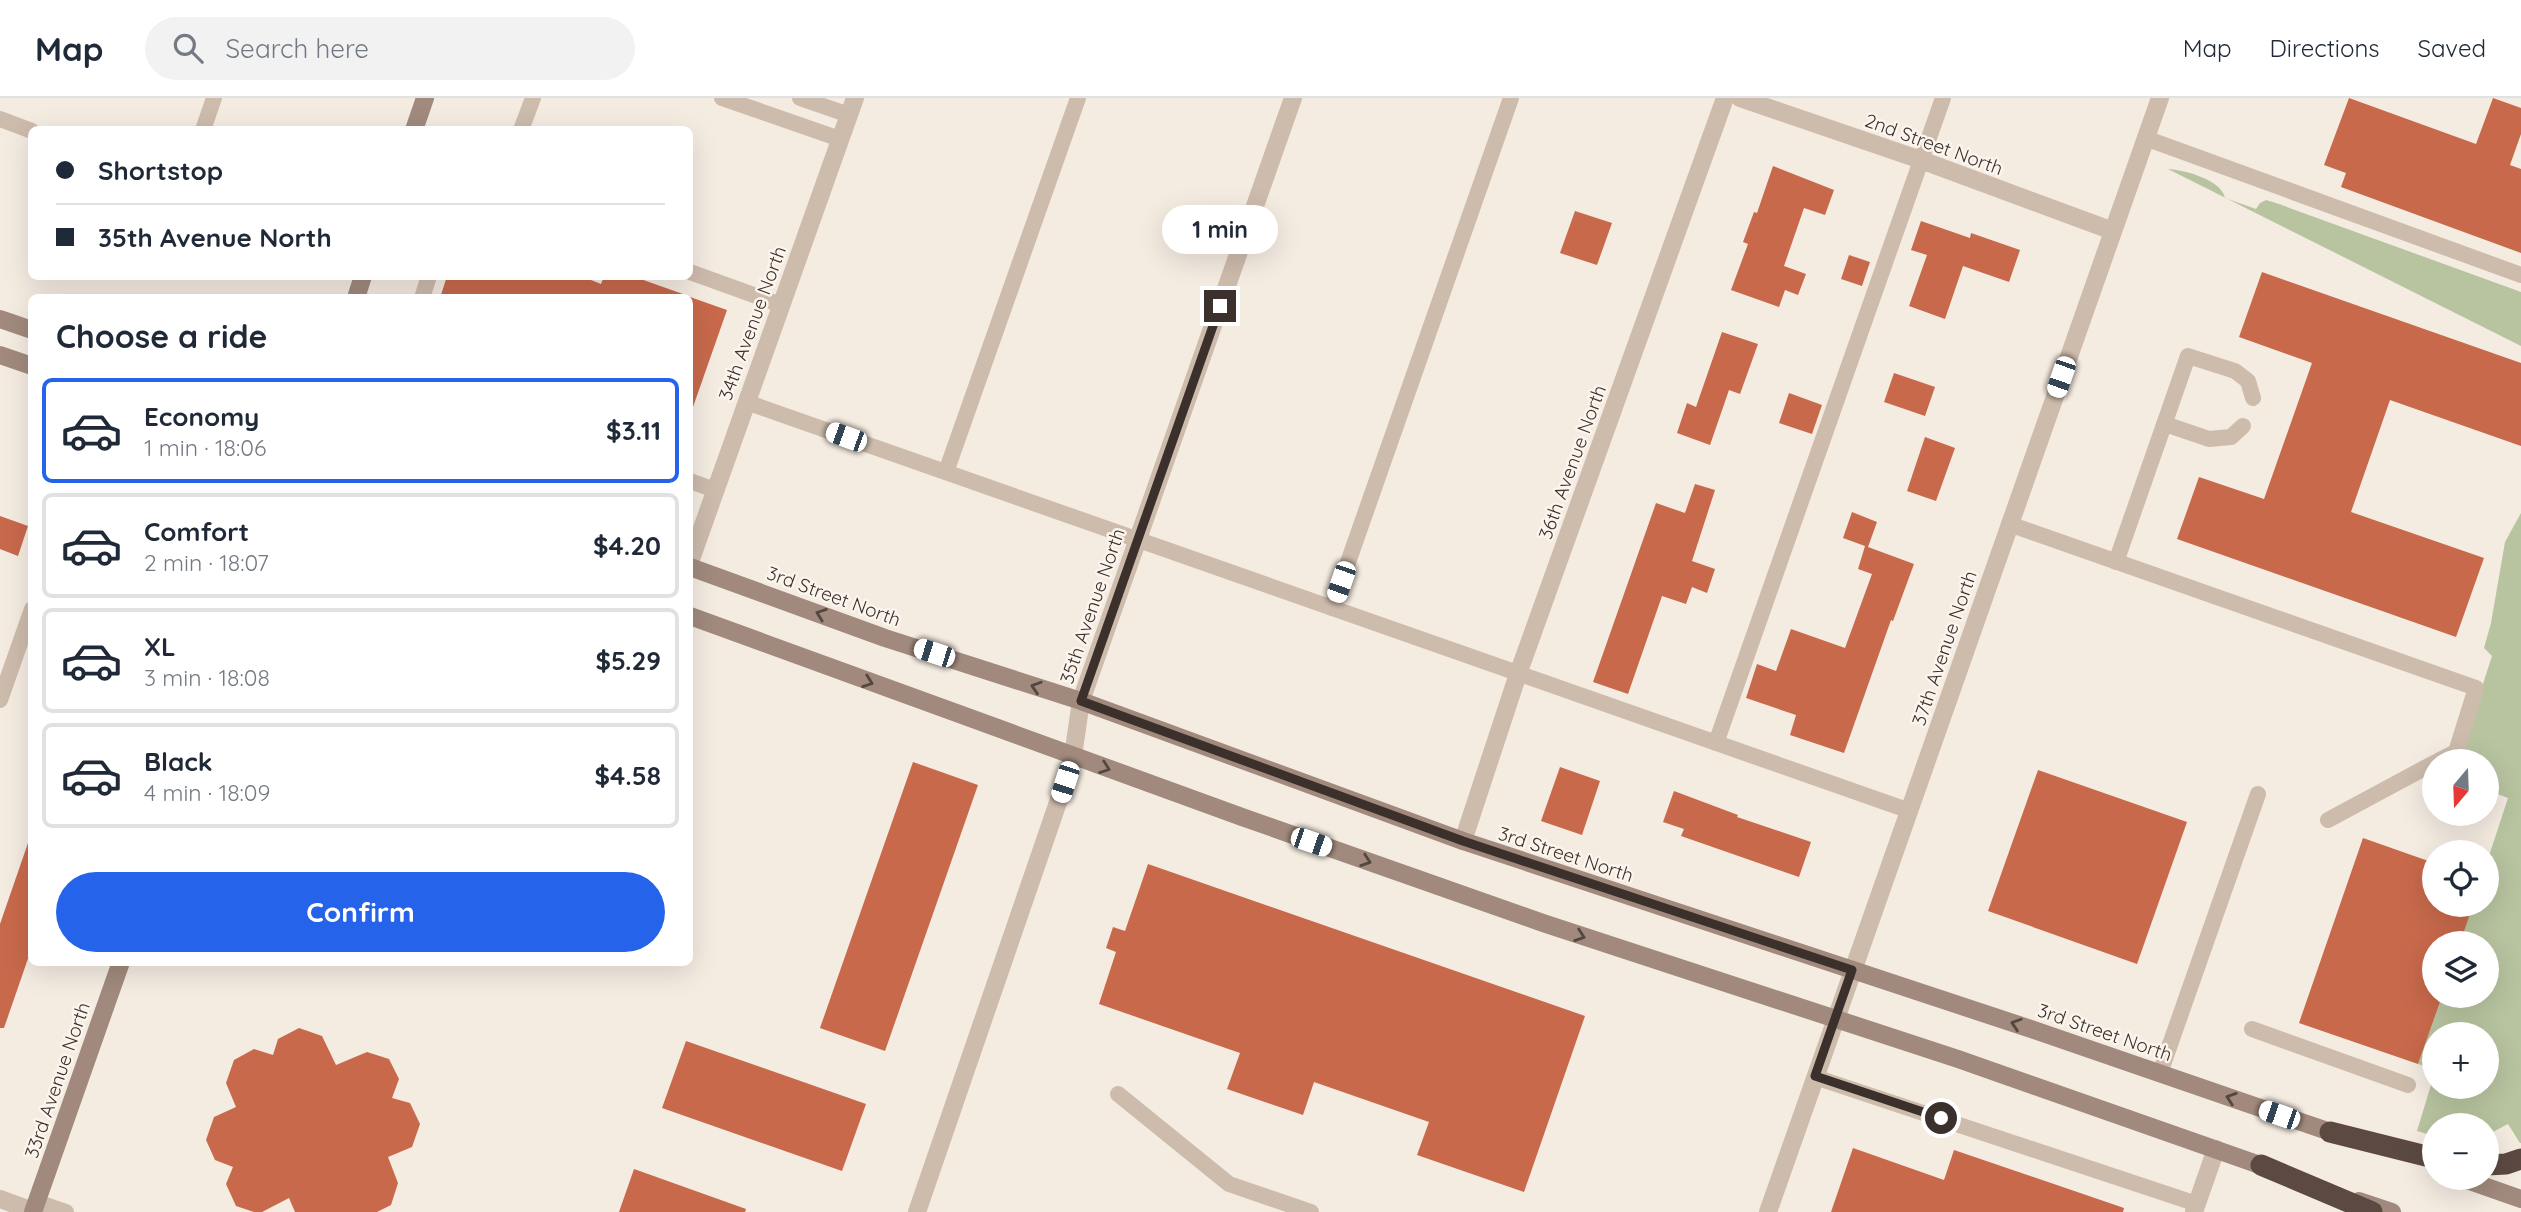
<!DOCTYPE html>
<meta charset="utf-8">
<style>
:root{--surface:#fff;--page:#f2f2f3;--text:#1f2937;--muted:#747a83;--line:#e0e1e3;--accent:#2563eb}
body{margin:0;font-family:Quicksand,sans-serif;background:var(--page);color:var(--text);height:100vh;display:flex;flex-direction:column;font-size:26px;white-space:nowrap}
*{box-sizing:border-box;margin:0}
p{font-size:23px;color:var(--muted)}
.icon{flex:none;width:38px;height:38px;fill:none;stroke:currentColor;stroke-width:2;stroke-linecap:round;stroke-linejoin:round}
.map{position:relative;flex:1;overflow:hidden}
.drawer{position:absolute;left:28px;top:196px;width:665px;height:672px;display:flex;flex-direction:column;background:var(--surface);border-radius:10px;box-shadow:0 7px 28px #0002}
.drawer>*{flex:none}
.hud{position:absolute;left:28px;top:28px;width:665px;height:154px;border-radius:10px;box-shadow:0 7px 28px #0002;display:grid;align-content:center;height:154px;padding:0 28px;background:var(--surface)}
.needle{width:46px;rotate:199deg}
.controls{position:absolute;left:2422px;top:651px;display:grid;gap:14px}
.controls a{display:grid;place-items:center;width:77px;height:77px;border-radius:50%;background:var(--surface);box-shadow:0 7px 28px #0002;font-size:35px}
.end{position:absolute;width:32px;height:32px;margin:-16px;border:9px solid #3b302b;background:#fff;box-shadow:0 0 0 4px #fff}
.from{border-radius:50%}
.bubble{position:absolute;height:49px;border-radius:24px;background:var(--surface);box-shadow:0 7px 28px #0002;font-size:23px;font-weight:700;line-height:49px;text-align:center}
.car{position:absolute;width:21px;height:42px;margin:-21px -10px;border-radius:9px;box-shadow:0 0 5px 2px #0007;background:linear-gradient(#fff 24%,#345 0 40%,#fff 0 76%,#345 0 86%,#fff 0)}
.hud b{display:flex;align-items:center;gap:24px;height:66px;font-size:26px}
.hud b+b{border-top:2px solid var(--line)}
.hud i{width:18px;height:18px;background:var(--text)}
ul{padding:0;list-style:none}
li{display:flex;align-items:center;gap:21px;height:105px;margin:0 14px 10px;padding:0 14px;border:4px solid var(--line);border-radius:10px}
li div{flex:1}
li b{display:block;font-size:26px}
li em{font-style:normal;font-weight:700}
li.active{border-color:var(--accent)}
li>.icon{width:63px;height:63px;stroke-width:1.5}
h2{padding:0 28px;font-size:32px;line-height:84px}
.cta{display:flex;gap:14px;margin-top:auto;padding:14px 28px}
.cta a{flex:1;height:80px;border-radius:42px;background:var(--accent);color:#fff;font-size:28px;font-weight:700;line-height:80px;text-align:center}
header{display:flex;align-items:center;gap:42px;box-sizing:border-box;height:98px;padding:0 35px;background:var(--surface);border-bottom:2px solid var(--line)}
header strong{font-size:33px}
nav{display:flex;gap:38px;margin-inline-start:auto;font-size:24px}
.search{width:490px;height:63px;background:var(--page);display:flex;align-items:center;gap:18px;box-sizing:border-box;padding:0 24px;border-radius:38px;color:var(--muted);font-size:26px}
.map>svg:first-child{display:block}
</style>
<header>
<strong>Map</strong>
<div class="search"><svg class="icon" aria-label="search" viewBox="0 0 24 24"><circle cx="10" cy="10" r="6"/><path d="M15 15l6 6"/></svg>Search here</div>
<nav><a>Map</a><a>Directions</a><a>Saved</a></nav>
</header>
<div class="map">
<svg width="2521" height="1114" viewBox="0 0 2521 1114">
<rect width="100%" height="100%" fill="#f4ebe1"/>
<g fill="#b8c4a0">
<path d="M 2168,71 C 2185,72 2222,82 2225,100 L 2256,111 L 2260,105 L 2266,102 L 2276,105 L 2521,194 L 2521,248 Z"/>
<path d="M 2521,415 L 2521,1045 L 2520,1045 L 2508,1026 L 2487,1037 L 2487,1027 L 2434,1027 L 2434,1038 L 2417,1033 L 2434,977 L 2434,989 L 2487,989 L 2487,936 L 2434,936 L 2434,971 L 2418,966 L 2441,898 L 2487,898 L 2487,845 L 2459,845 L 2472,807 L 2487,807 L 2487,764 L 2508,700 L 2487,692 L 2487,663 L 2458,663 L 2492,558 L 2484,550 L 2491,525 L 2505,444 Z"/>
</g>
<g fill="#c8694b">
<path d="M 2349,0 L 2476,46 L 2493,0 L 2521,10 L 2521,36 L 2510,67 L 2521,71 L 2521,155 L 2341,89 L 2346,75 L 2324,67 Z"/>
<path d="M 1773,68 L 1834,92 L 1825,117 L 1804,110 L 1784,168 L 1806,176 L 1798,197 L 1785,192 L 1779,209 L 1731,192 L 1748,146 L 1743,144 L 1754,114 L 1757,115 Z"/>
<path d="M 1575,113 L 1612,125 L 1597,167 L 1560,155 Z"/>
<path d="M 1921,123 L 1970,140 L 1971,135 L 2020,152 L 2009,184 L 1963,168 L 1945,221 L 1909,208 L 1927,157 L 1911,152 Z"/>
<path d="M 1849,157 L 1870,164 L 1862,188 L 1841,181 Z"/>
<path d="M 2262,174 L 2521,265 L 2521,348 L 2390,302 L 2351,414 L 2484,460 L 2456,539 L 2177,441 L 2199,379 L 2264,401 L 2312,265 L 2239,239 Z"/>
<path d="M 447,178 L 581,178 L 601,186 L 604,178 L 632,178 L 683,196 L 682,200 L 440,200 Z"/>
<path d="M 690,199 L 727,212 L 693,309 L 690,308 Z"/>
<path d="M 1722,234 L 1758,246 L 1740,296 L 1729,292 L 1710,347 L 1677,335 L 1687,305 L 1696,309 Z"/>
<path d="M 1894,275 L 1935,289 L 1925,318 L 1884,304 Z"/>
<path d="M 1789,295 L 1822,307 L 1812,336 L 1779,325 Z"/>
<path d="M 1925,339 L 1955,350 L 1936,403 L 1907,393 Z"/>
<path d="M 1695,386 L 1715,392 L 1692,463 L 1715,471 L 1707,495 L 1692,489 L 1686,506 L 1662,498 L 1628,596 L 1593,584 L 1656,405 L 1685,415 Z"/>
<path d="M 1852,414 L 1877,424 L 1868,449 L 1914,466 L 1893,523 L 1891,522 L 1844,655 L 1790,637 L 1796,617 L 1746,600 L 1757,566 L 1776,573 L 1791,531 L 1845,550 L 1872,476 L 1858,471 L 1865,448 L 1843,440 Z"/>
<path d="M 0,418 L 28,428 L 18,458 L 0,451 Z"/>
<path d="M 913,664 L 978,687 L 885,953 L 820,930 Z"/>
<path d="M 1560,669 L 1600,683 L 1582,737 L 1541,723 Z"/>
<path d="M 2038,672 L 2187,724 L 2137,866 L 1988,813 Z"/>
<path d="M 1674,693 L 1738,717 L 1737,719 L 1811,744 L 1799,779 L 1681,738 L 1684,731 L 1663,724 Z"/>
<path d="M 2363,740 L 2434,765 L 2434,807 L 2473,807 L 2460,845 L 2434,845 L 2434,898 L 2442,898 L 2418,966 L 2299,925 Z"/>
<path d="M 28,745 L 32,745 L 32,849 L 4,930 L 0,930 L 0,826 Z"/>
<path d="M 1148,766 L 1585,918 L 1524,1094 L 1417,1057 L 1429,1024 L 1314,984 L 1303,1017 L 1227,991 L 1240,955 L 1099,906 L 1116,854 L 1106,850 L 1113,829 L 1125,833 Z"/>
<path d="M 299,930 L 322,938 L 336,967 L 367,954 L 389,961 L 399,981 L 392,1000 L 410,1005 L 420,1026 L 412,1049 L 388,1059 L 398,1085 L 391,1107 L 377,1114 L 295,1114 L 289,1100 L 262,1114 L 254,1114 L 236,1108 L 226,1086 L 233,1069 L 215,1062 L 206,1042 L 214,1019 L 236,1009 L 226,985 L 234,962 L 254,951 L 273,957 L 278,941 Z"/>
<path d="M 686,943 L 866,1006 L 842,1073 L 662,1010 Z"/>
<path d="M 1853,1050 L 1944,1082 L 1954,1052 L 2124,1110 L 2123,1114 L 1831,1114 Z"/>
<path d="M 634,1071 L 746,1111 L 745,1114 L 619,1114 Z"/>
</g>
<g fill="none" stroke-linecap="round" stroke-linejoin="round">
<g stroke="#cdbbac" stroke-width="16">
<path d="M 722,0 L 840,41"/>
<path d="M 800,0 L 849,17"/>
<path d="M 0,21 L 32,33"/>
<path d="M 203,32 L 214,0"/>
<path d="M 521,32 L 533,0"/>
<path d="M 2145,40 L 2521,177"/>
<path d="M 690,174 L 781,207"/>
<path d="M 422,200 L 429,178"/>
<path d="M 746,304 L 1910,713"/>
<path d="M 2165,326 L 2209,341 L 2231,339 L 2243,328"/>
<path d="M 946,374 L 1078,0"/>
<path d="M 690,383 L 715,392"/>
<path d="M 2009,426 L 2476,590 L 2456,654 L 2438,663"/>
<path d="M 2116,464 L 2188,258 L 2235,273 L 2248,283 L 2253,300"/>
<path d="M 1332,510 L 1511,0"/>
<path d="M 0,602 L 32,511"/>
<path d="M 1716,645 L 1943,0"/>
<path d="M 2328,722 L 2434,665"/>
<path d="M 2252,931 L 2408,987"/>
<path d="M 2160,975 L 2258,696"/>
<path d="M 1815,979 L 2197,1106"/>
<path d="M 1118,996 L 1229,1086 L 1311,1114"/>
<path d="M 37,1104 L 66,1114"/>
</g>
<g stroke="#cdbbac" stroke-width="18">
<path d="M 1740,0 L 1921,62 L 2113,133"/>
<path d="M 690,464 L 855,0"/>
<path d="M 1463,743 L 1518,576 L 1725,0"/>
<path d="M 0,1101 L 33,1113"/>
<path d="M 917,1114 L 1065,684 L 1073,658 L 1081,603 L 1293,0"/>
<path d="M 1768,1114 L 2160,0"/>
<path d="M 2194,1114 L 2216,1051"/>
</g>
<g stroke="#a18a7d" stroke-width="18">
<path d="M 414,32 L 425,0"/>
<path d="M 356,200 L 363,178"/>
<path d="M 0,221 L 32,232"/>
<path d="M 0,257 L 32,268"/>
<path d="M 690,469 L 885,540 L 1081,603 L 1463,743 L 2031,931 L 2342,1038"/>
<path d="M 690,518 L 1242,719 L 1543,825 L 1958,961 L 2274,1072"/>
<path d="M 2461,1080 L 2521,1101"/>
<path d="M 2359,1103 L 2392,1114"/>
<path d="M 33,1114 L 121,864"/>
</g>
<g stroke="#5c4a42" stroke-width="21">
<path d="M 2330,1034 L 2434,1060"/>
<path d="M 2261,1067 L 2372,1114"/>
<path d="M 2487,1067 L 2506,1066 L 2521,1061"/>
</g>
</g>
<defs><path id="oneway-chevron" d="M-2-3.5L2.5 0L-2 3.5" fill="none" stroke-width="1.6" stroke-linecap="round" stroke-linejoin="round" transform="scale(1.75)"/></defs>
<g stroke="#544640">
<use href="#oneway-chevron" transform="translate(821 516) rotate(-160)"/>
<use href="#oneway-chevron" transform="translate(868 584) rotate(20)"/>
<use href="#oneway-chevron" transform="translate(1036 589) rotate(-162)"/>
<use href="#oneway-chevron" transform="translate(1105 670) rotate(20)"/>
<use href="#oneway-chevron" transform="translate(1366 763) rotate(19)"/>
<use href="#oneway-chevron" transform="translate(1580 838) rotate(19)"/>
<use href="#oneway-chevron" transform="translate(2016 926) rotate(-162)"/>
<use href="#oneway-chevron" transform="translate(2231 1000) rotate(-161)"/>
</g>
<g fill="none" stroke-linecap="round" stroke-linejoin="round">
<path stroke="#3b302b" stroke-width="9" d="M 1220,208 L 1081,603 L 1463,743 L 1852,872 L 1815,978 L 1941,1020"/>
</g>
<g text-anchor="middle" stroke-width="5" stroke-linejoin="round" paint-order="stroke">
<g font-size="19" fill="#3b302b" stroke="#fbf5ee">
<text transform="translate(1934 46) rotate(20)" y="7">2nd Street North</text>
<text transform="translate(752 225) rotate(-70)" y="7">34th Avenue North</text>
<text transform="translate(1572 364) rotate(-70)" y="7">36th Avenue North</text>
<text transform="translate(834 498) rotate(20)" y="7">3rd Street North</text>
<text transform="translate(1092 508) rotate(-71)" y="7">35th Avenue North</text>
<text transform="translate(1944 550) rotate(-71)" y="7">37th Avenue North</text>
<text transform="translate(1566 756) rotate(18)" y="7">3rd Street North</text>
<text transform="translate(2105 934) rotate(19)" y="7">3rd Street North</text>
<text transform="translate(57 982) rotate(-71)" y="7">33rd Avenue North</text>
</g>
</g>
</svg>
<div class="controls">
<a><svg class="needle" viewBox="-14 -14 28 28"><path d="M0-13l5 13h-10z" fill="#e53935"/><path d="M0 13l5-13h-10z" fill="#747a83"/></svg></a>
<a><svg class="icon" aria-label="locate" viewBox="0 0 24 24"><circle cx="12" cy="12" r="6"/><path d="M12 2v4M12 18v4M2 12h4M18 12h4"/></svg></a>
<a><svg class="icon" aria-label="layers" viewBox="0 0 24 24"><path d="M12 4l9 5-9 5-9-5zM3 14l9 5 9-5"/></svg></a>
<a>+</a>
<a>−</a>
</div>
<i class="end from" style="left:1941px;top:1020px"></i>
<i class="end" style="left:1220px;top:208px"></i>
<div class="bubble" style="left:1162px;top:107px;width:116px">1 min</div>
<i class="car" style="left:2061px;top:279px;rotate:199deg"></i>
<i class="car" style="left:846px;top:339px;rotate:290deg"></i>
<i class="car" style="left:1341px;top:484px;rotate:199deg"></i>
<i class="car" style="left:934px;top:555px;rotate:288deg"></i>
<i class="car" style="left:1065px;top:684px;rotate:198deg"></i>
<i class="car" style="left:1311px;top:744px;rotate:109deg"></i>
<i class="car" style="left:2279px;top:1017px;rotate:289deg"></i>
<div class="hud">
<b><i class="from"></i>Shortstop</b>
<b><i></i>35th Avenue North</b>
</div>
<section class="drawer">
<h2>Choose a ride</h2>
<ul>
<li class="active"><svg class="icon" aria-label="car" viewBox="0 0 24 24"><path d="M5 17H2v-5l4-1 3-4h7l3 4 3 1v5h-3M9 17h6M6 11h13"/><circle cx="7" cy="17" r="2"/><circle cx="17" cy="17" r="2"/></svg><div><b>Economy</b><p>1 min · 18:06</p></div><em>$3.11</em></li>
<li><svg class="icon" aria-label="car" viewBox="0 0 24 24"><path d="M5 17H2v-5l4-1 3-4h7l3 4 3 1v5h-3M9 17h6M6 11h13"/><circle cx="7" cy="17" r="2"/><circle cx="17" cy="17" r="2"/></svg><div><b>Comfort</b><p>2 min · 18:07</p></div><em>$4.20</em></li>
<li><svg class="icon" aria-label="car" viewBox="0 0 24 24"><path d="M5 17H2v-5l4-1 3-4h7l3 4 3 1v5h-3M9 17h6M6 11h13"/><circle cx="7" cy="17" r="2"/><circle cx="17" cy="17" r="2"/></svg><div><b>XL</b><p>3 min · 18:08</p></div><em>$5.29</em></li>
<li><svg class="icon" aria-label="car" viewBox="0 0 24 24"><path d="M5 17H2v-5l4-1 3-4h7l3 4 3 1v5h-3M9 17h6M6 11h13"/><circle cx="7" cy="17" r="2"/><circle cx="17" cy="17" r="2"/></svg><div><b>Black</b><p>4 min · 18:09</p></div><em>$4.58</em></li>
</ul>
<div class="cta"><a>Confirm</a></div>
</section>
</div>
